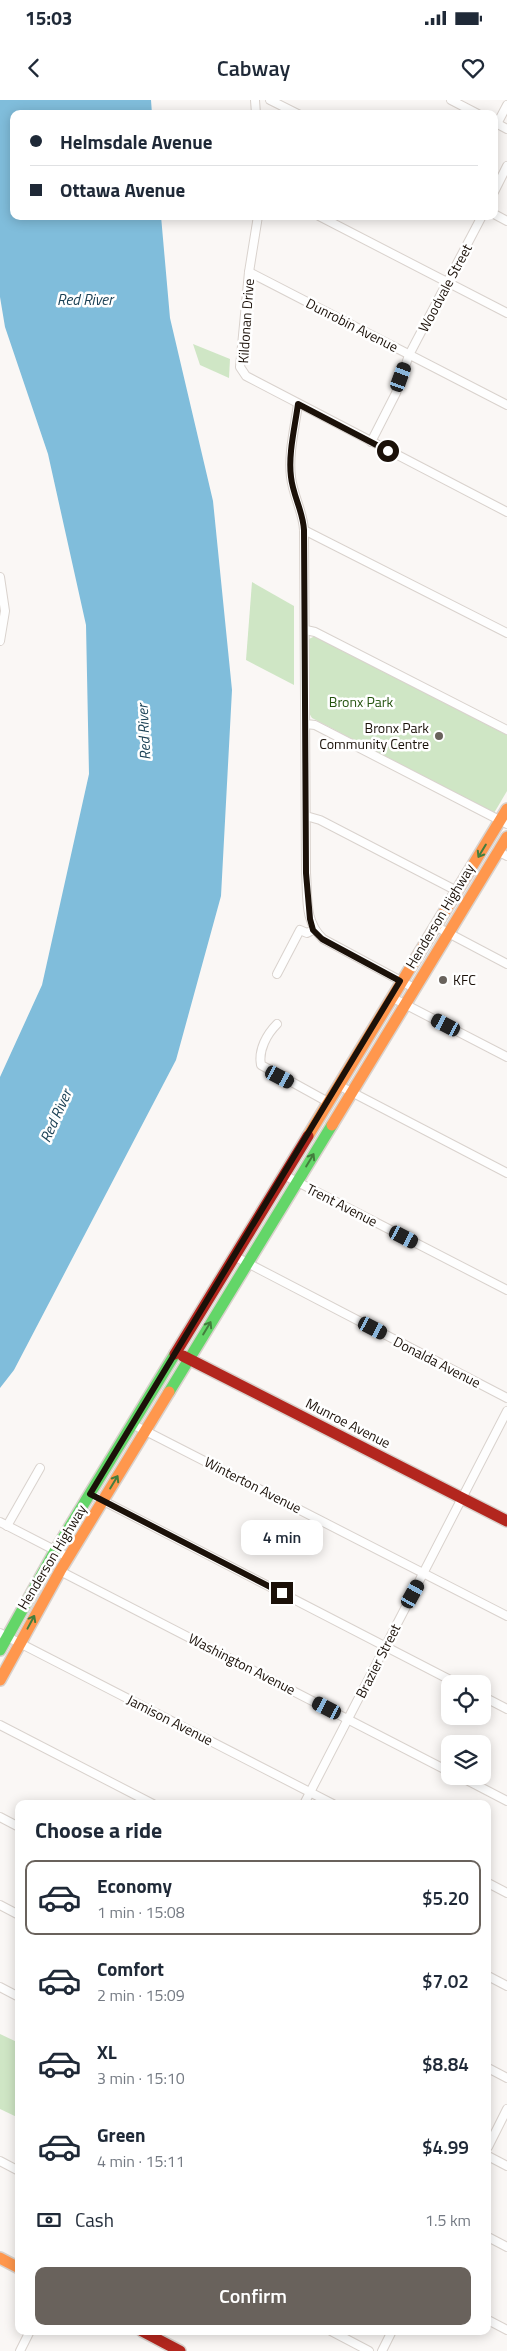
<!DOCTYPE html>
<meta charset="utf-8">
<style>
:root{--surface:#fff;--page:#f6f6f7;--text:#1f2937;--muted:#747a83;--line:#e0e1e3;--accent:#69625c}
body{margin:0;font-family:"Titillium Web",sans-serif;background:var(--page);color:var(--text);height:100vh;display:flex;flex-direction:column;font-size:19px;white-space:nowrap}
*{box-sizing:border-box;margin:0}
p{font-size:16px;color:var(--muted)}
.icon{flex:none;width:28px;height:28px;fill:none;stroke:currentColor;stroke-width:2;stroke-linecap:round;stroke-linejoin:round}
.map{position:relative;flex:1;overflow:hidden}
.sheet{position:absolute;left:15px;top:1700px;width:476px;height:535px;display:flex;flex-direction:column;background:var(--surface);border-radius:10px;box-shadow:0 2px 12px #0003}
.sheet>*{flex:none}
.hud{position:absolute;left:10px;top:10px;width:488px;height:110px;border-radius:10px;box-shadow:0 2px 12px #0003;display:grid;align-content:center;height:110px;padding:0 20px;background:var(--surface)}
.tools{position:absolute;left:441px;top:1575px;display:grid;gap:10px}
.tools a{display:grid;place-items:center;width:50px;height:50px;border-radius:10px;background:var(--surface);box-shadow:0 2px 12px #0003;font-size:25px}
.end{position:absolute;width:22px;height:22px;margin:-11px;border:6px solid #1b1109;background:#fff;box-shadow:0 0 0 2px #fff}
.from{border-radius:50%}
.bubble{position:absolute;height:35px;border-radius:10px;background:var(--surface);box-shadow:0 2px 12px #0003;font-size:16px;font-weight:600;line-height:35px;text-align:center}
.car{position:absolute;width:15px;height:30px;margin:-15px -8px;border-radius:6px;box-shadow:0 0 4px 1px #0007;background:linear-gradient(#222 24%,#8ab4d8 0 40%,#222 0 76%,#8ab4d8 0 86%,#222 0)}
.hud b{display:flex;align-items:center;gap:18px;height:48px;font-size:19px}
.hud b+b{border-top:1px solid var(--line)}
.hud i{width:12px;height:12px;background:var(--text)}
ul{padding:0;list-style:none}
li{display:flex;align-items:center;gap:15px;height:75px;margin:0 10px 8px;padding:0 10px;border:2px solid transparent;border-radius:10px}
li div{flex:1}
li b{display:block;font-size:19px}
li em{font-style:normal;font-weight:600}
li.on{border-color:var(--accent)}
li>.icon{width:45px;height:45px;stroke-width:1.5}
h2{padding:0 20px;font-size:22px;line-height:60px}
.pay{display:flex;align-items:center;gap:12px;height:55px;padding:0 20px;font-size:19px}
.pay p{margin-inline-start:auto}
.primary-button{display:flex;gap:10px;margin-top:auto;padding:10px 20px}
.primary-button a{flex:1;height:58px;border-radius:10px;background:var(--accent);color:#fff;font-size:20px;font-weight:600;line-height:58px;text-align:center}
.status{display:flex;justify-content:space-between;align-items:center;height:35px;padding:0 25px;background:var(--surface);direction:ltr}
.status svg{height:14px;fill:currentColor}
header{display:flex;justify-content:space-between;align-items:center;height:65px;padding:0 20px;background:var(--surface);font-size:22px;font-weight:600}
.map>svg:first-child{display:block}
</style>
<div class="status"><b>15:03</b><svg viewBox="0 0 49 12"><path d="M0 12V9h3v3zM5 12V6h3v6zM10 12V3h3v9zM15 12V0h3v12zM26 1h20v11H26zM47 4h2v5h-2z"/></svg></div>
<header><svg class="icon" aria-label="back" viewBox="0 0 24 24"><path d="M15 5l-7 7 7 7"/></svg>Cabway<svg class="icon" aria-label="heart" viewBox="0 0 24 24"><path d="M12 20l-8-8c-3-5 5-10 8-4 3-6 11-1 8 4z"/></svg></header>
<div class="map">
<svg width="507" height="2251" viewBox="0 0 507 2251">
<rect width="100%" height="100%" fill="#faf7f5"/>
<g fill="#cfe6c5">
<path d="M 193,244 L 230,259 L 229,278 L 200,265 Z"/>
<path d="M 252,482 L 294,506 L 294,585 L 246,560 Z"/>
<path d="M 315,536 L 507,635 L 507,691 L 494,713 L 312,618 L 309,613 L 309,539 Z"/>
<path d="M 0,1934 L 19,1943 L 19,2018 L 0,2009 Z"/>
</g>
<path fill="#80bddb" d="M 0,0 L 151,0 L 152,14 L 14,14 L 14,116 L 161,116 L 170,218 L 213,401 L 232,590 L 221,796 L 176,960 L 14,1270 L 0,1288 L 0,977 L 42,885 L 89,674 L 86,525 L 48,354 L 5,227 L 0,197 Z"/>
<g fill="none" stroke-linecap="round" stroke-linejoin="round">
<defs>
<g id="street">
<path d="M 255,0 L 256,14"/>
<path d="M 270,0 L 298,14"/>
<path d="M 451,0 L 478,14"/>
<path d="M 494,22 L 507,29"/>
<path d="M 497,24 L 507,5"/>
<path d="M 494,92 L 507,66"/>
<path d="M 494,114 L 507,121"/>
<path d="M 258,116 L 249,172 L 240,267 L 246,276 L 507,412"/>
<path d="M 319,116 L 507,213"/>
<path d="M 249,172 L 507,305"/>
<path d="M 298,304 C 295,327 288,354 291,377 C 293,396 303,411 304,430 L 306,773 C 308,798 304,821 323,839 L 414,888"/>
<path d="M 371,342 L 396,293 L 409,255 L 482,116"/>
<path d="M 304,430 L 507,533"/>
<path d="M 0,477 L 5,511 L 0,541"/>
<path d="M 306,530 L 315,532 L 507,630"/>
<path d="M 306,624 L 315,625 L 507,724"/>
<path d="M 306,716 L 320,720 L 457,791"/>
<path d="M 497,751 L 507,756"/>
<path d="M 435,826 L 507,864"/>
<path d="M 277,874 L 300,830 L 307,833 L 313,830"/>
<path d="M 391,897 L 507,957"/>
<path d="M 277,924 C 267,934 258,950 261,965 L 328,1002"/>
<path d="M 338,985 L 507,1073"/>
<path d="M 284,1075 L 507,1190"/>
<path d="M 234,1156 L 507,1298"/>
<path d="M 132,1324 L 507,1516"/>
<path d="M 90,1394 L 458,1584"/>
<path d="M 0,1422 L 68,1457"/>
<path d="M 7,1426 L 40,1368"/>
<path d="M 60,1471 L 450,1672"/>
<path d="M 0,1533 L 333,1704"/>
<path d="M 482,1596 L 507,1609"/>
<path d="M 0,1625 L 153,1704"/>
<path d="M 459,1676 L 507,1701"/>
<path d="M 304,1704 L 507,1311"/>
<path d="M 0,1717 L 19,1727"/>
<path d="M 488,1783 L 507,1793"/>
<path d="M 0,1805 L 19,1815"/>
<path d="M 488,1876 L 507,1886"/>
<path d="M 0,1887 L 19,1897"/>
<path d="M 488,1968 L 507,1978"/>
<path d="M 488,2047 L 507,2009"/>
<path d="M 488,2056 L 507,2066"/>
<path d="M 0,2061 L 19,2071"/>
<path d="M 488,2137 L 507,2147"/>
<path d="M 488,2220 L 507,2230"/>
<path d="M 331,2231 L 369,2251"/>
<path d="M 20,2251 L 30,2231"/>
<path d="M 382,2251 L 392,2231"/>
</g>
<g id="fast">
<path d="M 169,1292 L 332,1025"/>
<path d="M 0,1550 L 55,1451 L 175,1254"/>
</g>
<g id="slow">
<path d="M 332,1025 L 507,737"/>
<path d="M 308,1036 L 507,709"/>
<path d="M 0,1580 L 60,1471 L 169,1292"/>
<path d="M 0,2158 L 19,2168"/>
</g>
<g id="jam">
<path d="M 175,1254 L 308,1036"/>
<path d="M 183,1256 L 507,1421"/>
<path d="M 142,2231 L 180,2251"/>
</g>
</defs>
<use href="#street" stroke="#d9d2cd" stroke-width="10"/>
<use href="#fast" stroke="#d9d2cd" stroke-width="14"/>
<use href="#slow" stroke="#d9d2cd" stroke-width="14"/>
<use href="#jam" stroke="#d9d2cd" stroke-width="14"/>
<use href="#street" stroke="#fefefe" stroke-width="8"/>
<use href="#fast" stroke="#63d668" stroke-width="11"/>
<use href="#slow" stroke="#ff974d" stroke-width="11"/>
<use href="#jam" stroke="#b3261e" stroke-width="11"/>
</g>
<defs><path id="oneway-shaft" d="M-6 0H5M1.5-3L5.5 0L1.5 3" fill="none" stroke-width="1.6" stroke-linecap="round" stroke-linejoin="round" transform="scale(1.25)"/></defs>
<g stroke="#437d3d">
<use href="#oneway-shaft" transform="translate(482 751) rotate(121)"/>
<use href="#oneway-shaft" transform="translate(310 1060) rotate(-59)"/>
<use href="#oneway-shaft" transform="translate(207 1228) rotate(-59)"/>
<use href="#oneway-shaft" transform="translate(114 1382) rotate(-59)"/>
<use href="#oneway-shaft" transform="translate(31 1522) rotate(-62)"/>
</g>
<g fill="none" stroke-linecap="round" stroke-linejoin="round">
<path stroke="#1b1109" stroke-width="6" d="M 282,1493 L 90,1394 L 400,881 L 322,839 L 313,830 L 310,819 L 306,773 L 304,430 C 303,411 293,396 291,377 C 288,354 295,327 298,304 L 388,351"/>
</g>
<g fill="#69625c" stroke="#fff" stroke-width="2">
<circle cx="439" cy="636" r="5"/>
<circle cx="443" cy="880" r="5"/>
</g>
<g text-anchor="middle" stroke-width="5" stroke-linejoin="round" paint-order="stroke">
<g font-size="14" fill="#1b1109" stroke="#fff">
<text transform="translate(445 188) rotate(-62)" y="5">Woodvale Street</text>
<text transform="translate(246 221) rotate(-86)" y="5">Kildonan Drive</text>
<text transform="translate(352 225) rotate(27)" y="5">Dunrobin Avenue</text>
<text transform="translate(440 816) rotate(-59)" y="5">Henderson Highway</text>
<text transform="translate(342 1105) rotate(27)" y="5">Trent Avenue</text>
<text transform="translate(437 1262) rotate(27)" y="5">Donalda Avenue</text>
<text transform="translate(348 1323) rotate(27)" y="5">Munroe Avenue</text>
<text transform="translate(253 1385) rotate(27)" y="5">Winterton Avenue</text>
<text transform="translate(52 1457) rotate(-59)" y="5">Henderson Highway</text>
<text transform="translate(378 1561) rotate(-63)" y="5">Brazier Street</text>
<text transform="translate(242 1564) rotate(27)" y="5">Washington Avenue</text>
<text transform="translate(170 1620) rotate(27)" y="5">Jamison Avenue</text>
</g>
<g font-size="14" fill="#255410" stroke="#fff">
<text x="361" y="607">Bronx Park</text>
</g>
<g font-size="14" fill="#1b1109" stroke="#fff" text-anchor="end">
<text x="429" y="633">Bronx Park<tspan x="429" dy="16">Community Centre</tspan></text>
<text x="453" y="885" text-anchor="start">KFC</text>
</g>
<g font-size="15" font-style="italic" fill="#1b4155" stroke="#fff">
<text x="85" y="205">Red River</text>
<text transform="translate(144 632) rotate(-93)" y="5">Red River</text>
<text transform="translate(56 1016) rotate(-66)" y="5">Red River</text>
</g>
</g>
</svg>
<div class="tools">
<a><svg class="icon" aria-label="locate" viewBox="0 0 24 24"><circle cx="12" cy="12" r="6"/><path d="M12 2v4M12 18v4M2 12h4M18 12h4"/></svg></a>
<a><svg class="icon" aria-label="layers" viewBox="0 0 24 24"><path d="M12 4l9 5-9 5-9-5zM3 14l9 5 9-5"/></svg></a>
</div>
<i class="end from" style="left:388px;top:351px"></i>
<i class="end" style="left:282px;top:1493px"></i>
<div class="bubble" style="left:241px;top:1420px;width:82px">4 min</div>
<i class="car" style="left:401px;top:277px;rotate:20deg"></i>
<i class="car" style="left:446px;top:925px;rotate:297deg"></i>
<i class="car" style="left:280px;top:977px;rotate:118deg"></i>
<i class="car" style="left:404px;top:1137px;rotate:117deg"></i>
<i class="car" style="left:373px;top:1228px;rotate:117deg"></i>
<i class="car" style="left:413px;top:1494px;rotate:29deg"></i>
<i class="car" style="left:327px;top:1608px;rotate:297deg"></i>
<div class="hud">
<b><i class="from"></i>Helmsdale Avenue</b>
<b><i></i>Ottawa Avenue</b>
</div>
<section class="sheet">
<h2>Choose a ride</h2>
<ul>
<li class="on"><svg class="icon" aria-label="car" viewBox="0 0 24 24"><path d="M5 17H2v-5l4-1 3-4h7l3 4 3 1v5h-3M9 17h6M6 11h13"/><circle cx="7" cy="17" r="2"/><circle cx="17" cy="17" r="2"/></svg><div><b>Economy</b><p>1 min · 15:08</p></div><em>$5.20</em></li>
<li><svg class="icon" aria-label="car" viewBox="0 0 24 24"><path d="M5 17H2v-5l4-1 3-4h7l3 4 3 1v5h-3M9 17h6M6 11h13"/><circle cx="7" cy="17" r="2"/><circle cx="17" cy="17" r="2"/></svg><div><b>Comfort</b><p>2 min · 15:09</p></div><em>$7.02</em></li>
<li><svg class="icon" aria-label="car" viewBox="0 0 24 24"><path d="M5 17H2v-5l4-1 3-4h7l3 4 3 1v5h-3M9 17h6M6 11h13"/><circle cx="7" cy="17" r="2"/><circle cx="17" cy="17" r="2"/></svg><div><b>XL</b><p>3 min · 15:10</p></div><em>$8.84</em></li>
<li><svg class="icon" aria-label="car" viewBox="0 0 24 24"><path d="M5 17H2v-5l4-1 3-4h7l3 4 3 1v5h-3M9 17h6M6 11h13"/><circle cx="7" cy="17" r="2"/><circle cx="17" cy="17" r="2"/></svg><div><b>Green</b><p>4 min · 15:11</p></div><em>$4.99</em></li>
</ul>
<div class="pay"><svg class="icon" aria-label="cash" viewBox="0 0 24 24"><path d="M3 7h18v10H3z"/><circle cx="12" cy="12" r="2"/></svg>Cash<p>1.5 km</p></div>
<div class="primary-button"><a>Confirm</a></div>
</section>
</div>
